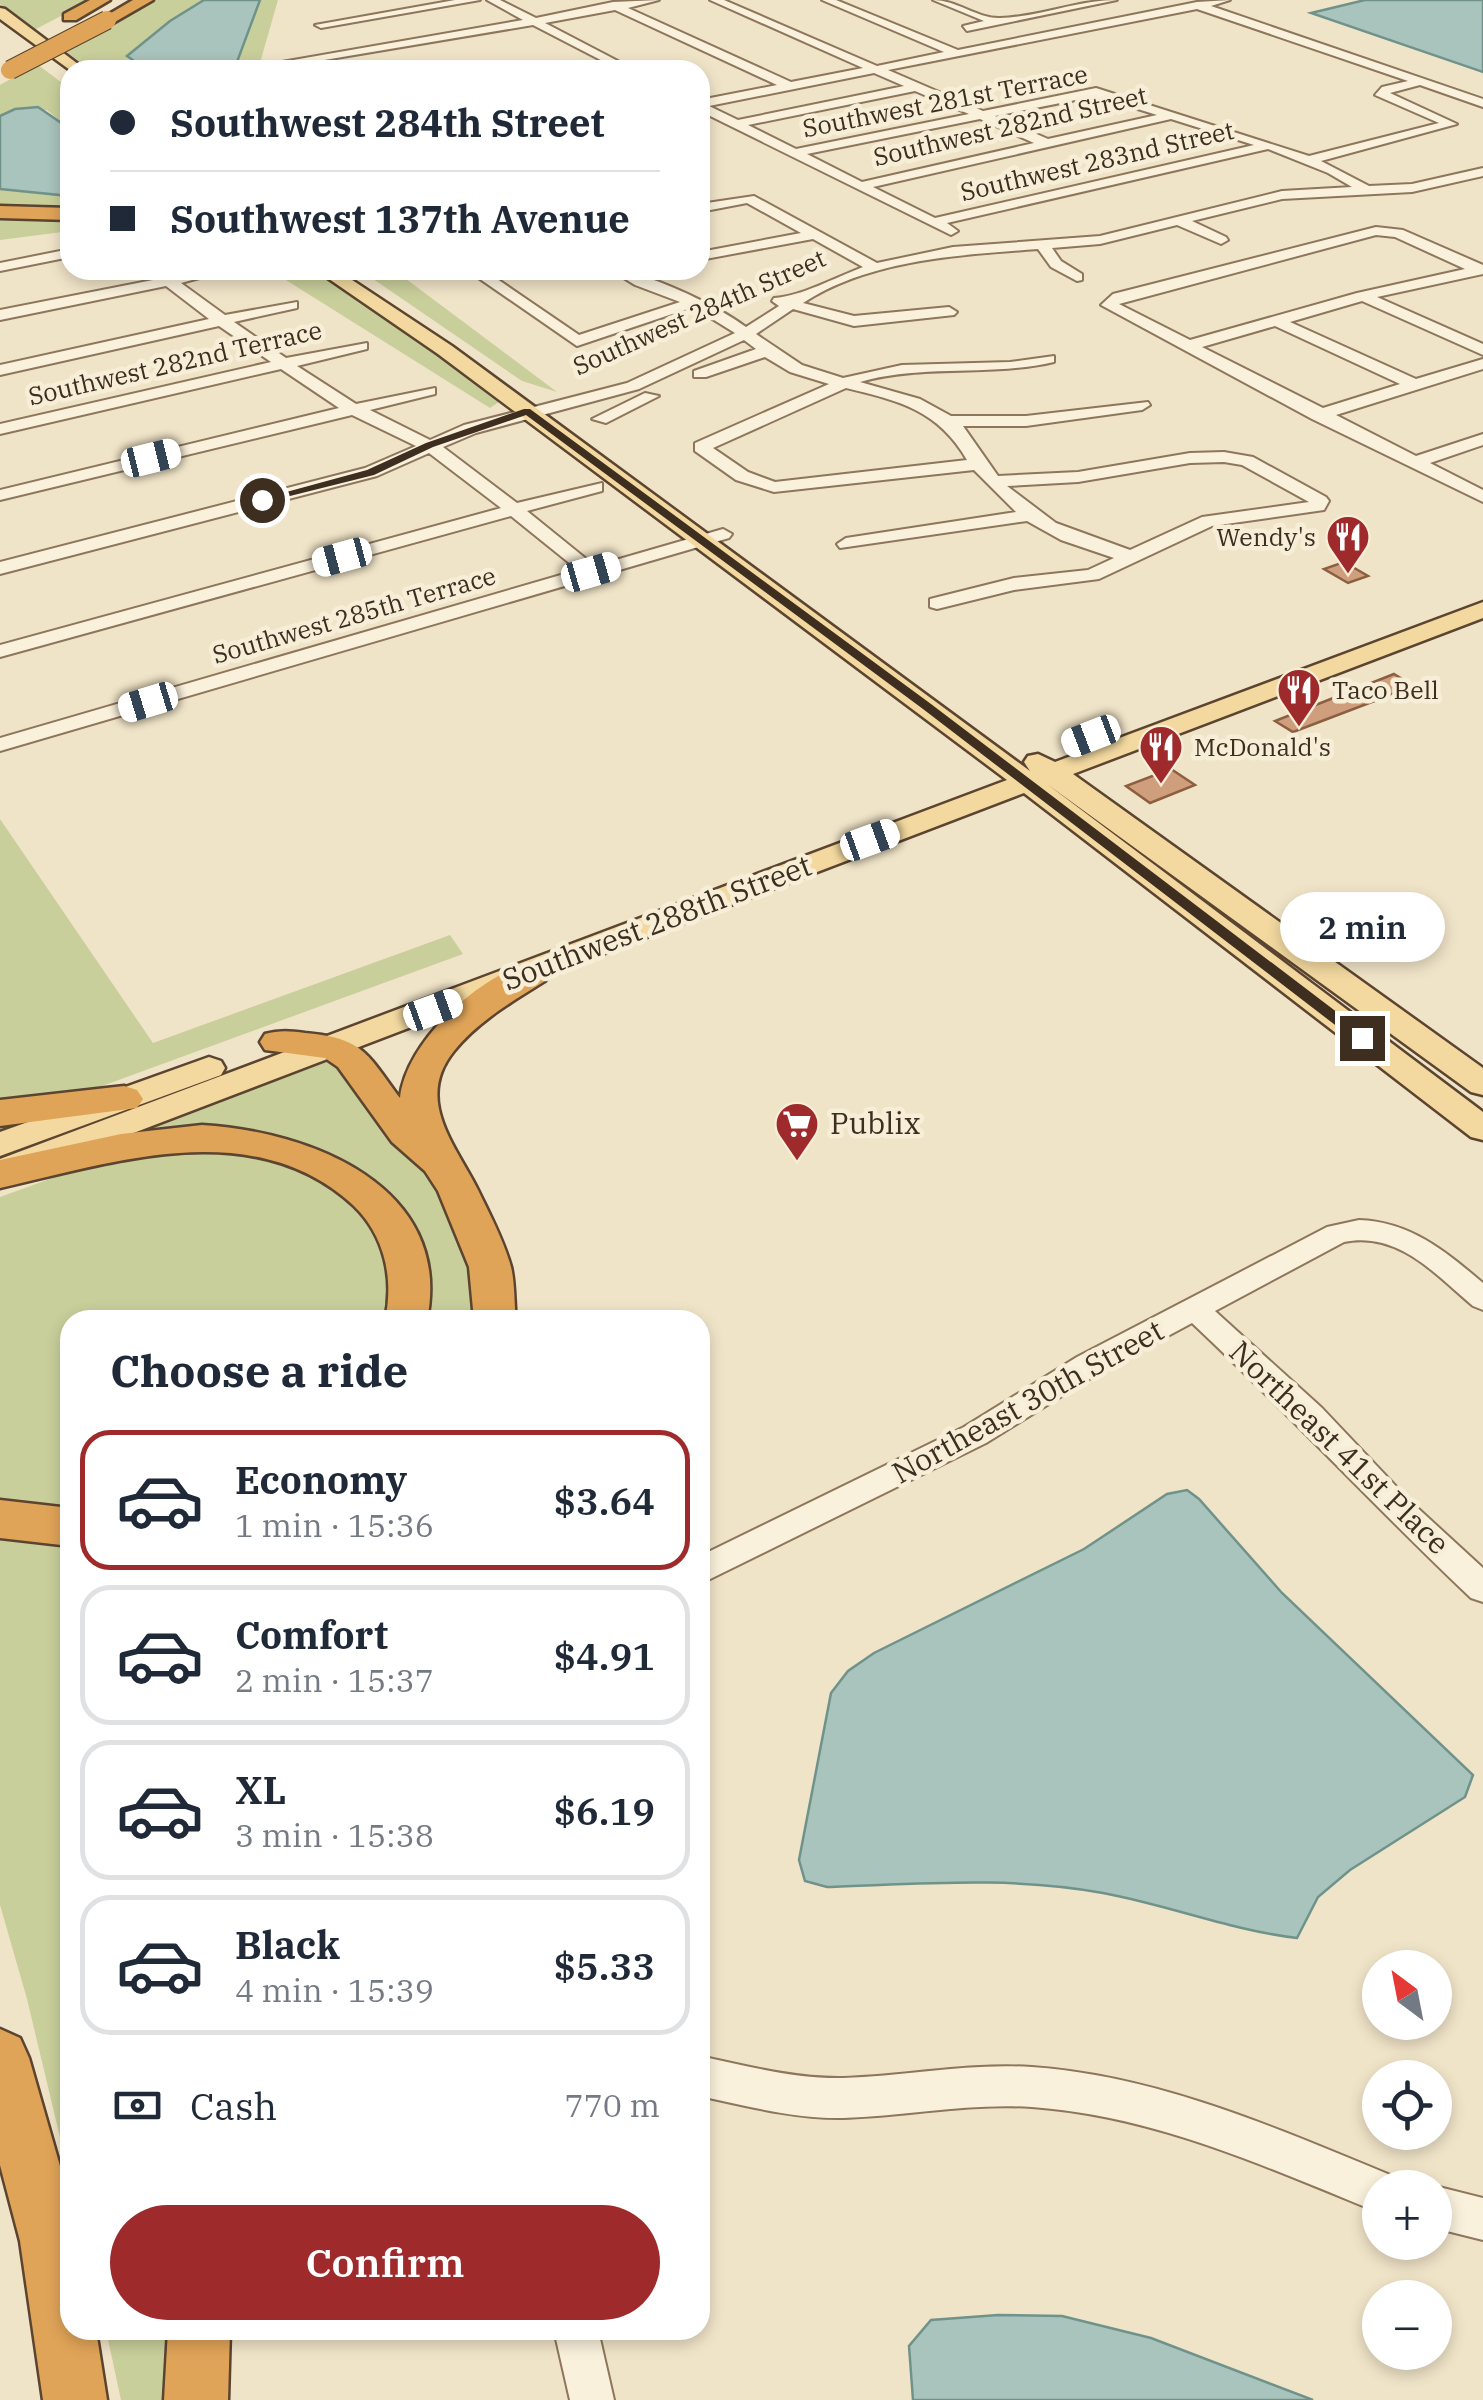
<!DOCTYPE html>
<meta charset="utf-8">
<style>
:root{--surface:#fff;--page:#f2f2f3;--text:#1f2937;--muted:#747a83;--line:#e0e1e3;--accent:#9e2a2b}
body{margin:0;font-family:"IBM Plex Serif",serif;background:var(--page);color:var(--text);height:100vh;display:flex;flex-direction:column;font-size:38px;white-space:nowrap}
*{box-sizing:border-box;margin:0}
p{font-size:32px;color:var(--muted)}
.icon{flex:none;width:55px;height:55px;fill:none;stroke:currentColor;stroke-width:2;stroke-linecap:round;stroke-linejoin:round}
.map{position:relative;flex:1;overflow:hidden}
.panel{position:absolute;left:60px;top:1310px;width:650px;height:1030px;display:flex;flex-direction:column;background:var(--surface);border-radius:30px;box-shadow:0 5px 15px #0003}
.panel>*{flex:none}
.hud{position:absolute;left:60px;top:60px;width:650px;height:220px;border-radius:30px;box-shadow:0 5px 15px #0003;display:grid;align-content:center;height:220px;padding:0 50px;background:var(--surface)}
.needle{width:65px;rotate:328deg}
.buttons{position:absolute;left:1362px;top:1950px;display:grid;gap:20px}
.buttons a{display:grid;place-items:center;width:90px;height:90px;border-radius:50%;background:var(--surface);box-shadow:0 5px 15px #0003;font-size:50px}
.end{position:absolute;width:45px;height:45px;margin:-22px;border:12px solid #3d2e20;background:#fff;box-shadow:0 0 0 5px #fff}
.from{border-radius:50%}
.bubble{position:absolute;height:70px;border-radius:35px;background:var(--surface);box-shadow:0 5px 15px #0003;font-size:32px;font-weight:600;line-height:70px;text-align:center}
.car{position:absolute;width:30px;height:60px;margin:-30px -15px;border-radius:12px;box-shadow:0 0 8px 2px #0007;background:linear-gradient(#fff 24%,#345 0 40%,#fff 0 76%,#345 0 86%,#fff 0)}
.hud b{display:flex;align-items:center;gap:35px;height:95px;font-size:38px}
.hud b+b{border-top:2px solid var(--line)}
.hud i{width:25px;height:25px;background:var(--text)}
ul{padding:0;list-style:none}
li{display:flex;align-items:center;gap:30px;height:140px;margin:0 20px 15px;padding:0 30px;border:5px solid var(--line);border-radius:30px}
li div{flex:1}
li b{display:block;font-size:38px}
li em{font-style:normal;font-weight:600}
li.current{border-color:var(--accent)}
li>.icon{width:90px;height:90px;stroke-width:1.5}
h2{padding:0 50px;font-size:45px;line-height:120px}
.pay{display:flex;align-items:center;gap:25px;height:110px;padding:0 50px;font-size:38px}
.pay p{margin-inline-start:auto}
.cta{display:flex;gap:20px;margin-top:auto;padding:20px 50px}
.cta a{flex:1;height:115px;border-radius:60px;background:var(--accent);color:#fff;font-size:40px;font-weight:600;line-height:115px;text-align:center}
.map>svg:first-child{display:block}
</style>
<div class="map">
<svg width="1483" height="2400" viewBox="0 0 1483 2400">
<rect width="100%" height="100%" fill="#f0e4c8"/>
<g fill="#c9cf9b">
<path d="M 0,0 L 92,0 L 34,30 L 0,4 Z"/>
<path d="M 156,0 L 204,0 L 128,54 L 147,70 L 91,70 L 64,50 Z"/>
<path d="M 260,0 L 278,0 L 258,70 L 234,70 Z"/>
<path d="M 37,64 L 70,89 L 70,129 L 47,110 L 6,112 L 0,116 L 0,85 Z"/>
<path d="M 0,189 L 70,196 L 70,211 L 0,209 Z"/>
<path d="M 0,214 L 70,215 L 70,231 L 0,240 Z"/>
<path d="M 270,270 L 317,270 L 497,395 L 499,402 L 490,408 Z"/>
<path d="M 360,270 L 394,270 L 557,392 L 522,381 Z"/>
<path d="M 0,819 L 153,1043 L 450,935 L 463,954 L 94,1089 L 0,1105 Z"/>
<path d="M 331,1057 C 384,1119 443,1178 467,1259 C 473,1278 472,1300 474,1320 L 421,1320 L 344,1167 L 133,1134 Z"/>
<path d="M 135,1148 L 248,1148 L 335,1182 L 387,1240 L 394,1320 L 70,1320 L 70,1511 L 0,1500 L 0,1197 Z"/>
<path d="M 0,1537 L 70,1544 L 70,2179 L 27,1999 L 0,1905 Z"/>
<path d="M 106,2330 L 183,2330 L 181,2400 L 121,2400 Z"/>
</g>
<g fill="#a9c4bc" stroke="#6f938a" stroke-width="2.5">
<path d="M 204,0 L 260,0 L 234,70 L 147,70 L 127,56 L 170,21 Z"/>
<path d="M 1365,0 L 1483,0 L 1483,72 L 1311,13 Z"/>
<path d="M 38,107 L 70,129 L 70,196 L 0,189 L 0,116 L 15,109 Z"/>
<path d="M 1187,1490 L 1199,1499 L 1282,1593 L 1473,1775 L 1465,1797 L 1350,1870 L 1318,1897 L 1297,1938 C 1230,1930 1168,1905 1103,1893 C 1011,1876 920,1884 827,1887 L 805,1881 L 799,1860 L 831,1693 L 848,1671 L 874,1653 L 1084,1549 L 1167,1494 Z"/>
<path d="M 998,2315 L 1062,2316 L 1151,2338 L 1313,2400 L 913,2400 L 909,2346 L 931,2320 Z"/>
</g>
<g fill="#cf9f7d" stroke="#8d5f41" stroke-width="2.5">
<path d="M 1344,562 L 1368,576 L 1348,583 L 1324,569 Z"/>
<path d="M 1394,674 L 1414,686 L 1293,732 L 1275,721 Z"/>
<path d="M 1171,769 L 1195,785 L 1150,803 L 1126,786 Z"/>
</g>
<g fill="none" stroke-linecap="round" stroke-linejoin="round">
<defs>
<g id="minor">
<path d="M 455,0 L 480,0 L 321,28 L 315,25 Z"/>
<path d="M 487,0 L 500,0 L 536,18 L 613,2 L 659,0 L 628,8 L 791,82 L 863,68 L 710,0 L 724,0 L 877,66 L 944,52 L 822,0 L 836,0 L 958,50 L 1197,2 L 1230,0 L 1211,6 L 1483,99 L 1483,107 L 1420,85 L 1390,93 L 1457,124 L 1321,161 L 1369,186 L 1412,184 L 1483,168 L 1483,176 L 1412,192 L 1282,199 L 1192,221 L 1226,237 L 1228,240 L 1221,244 L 1177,225 L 1100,244 L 1052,248 L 1061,261 L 1082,274 L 1082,280 L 1077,281 L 1051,267 L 1038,249 C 961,255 870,259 803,303 L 854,316 L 949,307 L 957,312 L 954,315 L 854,326 L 793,309 L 756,334 L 802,365 L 843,378 L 902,365 L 1010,362 L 1054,356 L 1054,362 C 990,377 922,364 860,382 L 920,399 L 951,416 L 1026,416 L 1148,402 L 1150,405 L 1142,410 L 1026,426 L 963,426 L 998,476 L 1078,472 L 1190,453 L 1224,452 L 1253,457 L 1326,497 L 1329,501 L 1324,510 L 1212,526 L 1099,579 L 1014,590 L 937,609 L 930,607 L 930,599 L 1014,578 L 1088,570 L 1114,558 L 1061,540 L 1027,521 L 840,548 L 837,544 L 846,538 L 1016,512 L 974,470 L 774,492 L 736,480 L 695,451 L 695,443 L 829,384 L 790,372 L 765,357 L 706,377 L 694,377 L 694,371 L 756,349 L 744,340 L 639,389 L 476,433 L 443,447 L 517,503 L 602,483 L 602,491 L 527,511 L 595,566 L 723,529 L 732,534 L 729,538 L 0,751 L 0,738 L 578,570 L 511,516 L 0,657 L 0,645 L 501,508 L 429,453 L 377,476 L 0,574 L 0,562 L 365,468 L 416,446 L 352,415 L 0,500 L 0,490 L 339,408 L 281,369 L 0,434 L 0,424 L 271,362 L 219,326 L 0,375 L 0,365 L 209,319 L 166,286 L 0,320 L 0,310 L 158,279 L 149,270 L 165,270 L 172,276 L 229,270 L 181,283 L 225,315 L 297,302 L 297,308 L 234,322 L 286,358 L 367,343 L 367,349 L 297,366 L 356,404 L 435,388 L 435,394 L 370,410 L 430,440 L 464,425 L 627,383 L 735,333 L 693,307 L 577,346 L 467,270 L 484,270 L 579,335 L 680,302 L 635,285 L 611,270 C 644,270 718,306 746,327 L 779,306 L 772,301 L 774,298 C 802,296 834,278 863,267 L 813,239 L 700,260 L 700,252 L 801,233 L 747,203 L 700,212 L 700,204 L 754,196 L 877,263 L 953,247 L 1100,236 L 1282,191 L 1352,187 L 1328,173 L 1268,149 L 947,223 L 958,231 L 951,235 L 700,111 L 700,100 L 777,85 L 615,10 L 545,23 L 635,70 L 620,70 L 533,25 L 265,70 L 259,66 L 523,20 ZM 1197,9 L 1408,81 L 1382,87 L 1375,95 L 1439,123 L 1309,156 L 1096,88 L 983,111 L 888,70 ZM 874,73 L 904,86 L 738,120 L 709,106 ZM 915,91 L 969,114 L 796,149 L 748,125 ZM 1096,96 L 1157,115 L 1048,139 L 995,116 ZM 980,119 L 1034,143 L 862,182 L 807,154 ZM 1171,119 L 1254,145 L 935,218 L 873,187 ZM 846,388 C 900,401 938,410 967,460 L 775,482 L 748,472 L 713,448 ZM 1224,462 L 1242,465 L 1309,502 L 1202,517 L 1130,550 L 1056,523 L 1007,486 L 1078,482 L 1190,463 Z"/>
<path d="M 933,0 C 957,0 978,19 1000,18 C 1040,17 1077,0 1117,0 L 967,31 L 963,26 L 984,21 Z"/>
<path d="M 1376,227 L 1403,230 L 1483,265 L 1483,274 L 1377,297 L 1483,344 L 1483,355 L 1362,301 L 1290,322 L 1416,379 L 1483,359 L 1483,369 L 1336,415 L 1416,456 L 1483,434 L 1483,445 L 1430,463 L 1483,490 L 1483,502 L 1312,419 L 1101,305 L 1113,294 ZM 1376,235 L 1395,237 L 1465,269 L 1357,293 L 1190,340 L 1119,304 ZM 1275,326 L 1400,384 L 1323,408 L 1202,347 Z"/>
<path d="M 70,249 L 70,257 L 0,271 L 0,263 Z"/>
<path d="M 645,393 L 659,396 L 606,423 L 592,419 Z"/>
<path d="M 1359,1220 C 1411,1222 1445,1251 1483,1283 L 1483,1310 L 1473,1306 C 1435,1274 1398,1231 1344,1242 L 1215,1311 L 1322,1408 L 1410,1501 L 1483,1568 L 1483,1602 L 1471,1598 C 1376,1508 1288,1413 1192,1323 L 1099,1373 L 986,1443 L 700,1584 L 700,1556 L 964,1427 L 1077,1357 L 1327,1227 Z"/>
<path d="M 700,2056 C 746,2066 796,2079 843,2078 C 906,2076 968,2063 1032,2067 C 1160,2076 1278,2129 1395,2177 L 1399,2188 L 1380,2188 L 1380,2213 C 1266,2167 1156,2116 1032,2107 C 968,2103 906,2116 843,2118 C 796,2119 746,2106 700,2096 Z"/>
<path d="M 1435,2186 L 1483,2198 L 1483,2240 L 1435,2228 L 1435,2188 L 1432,2188 Z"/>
<path d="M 554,2330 L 598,2330 L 614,2400 L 570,2400 Z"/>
</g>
<g id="major">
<path d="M 0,8 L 5,9 L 86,70 L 70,70 L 0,19 Z"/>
<path d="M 316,270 L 337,270 L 452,346 L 1030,771 L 1024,762 L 1028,756 L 1038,754 L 1055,762 L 1483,602 L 1483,618 L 1073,774 L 1483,1068 L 1483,1095 L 1471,1092 L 1047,784 L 1483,1112 L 1483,1140 L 1471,1137 L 1024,793 L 0,1184 L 0,1159 L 1007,780 L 438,354 Z"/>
<path d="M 209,1057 L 221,1061 L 225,1068 L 221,1075 L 0,1156 L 0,1132 Z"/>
</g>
<g id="highway">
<path d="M 90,0 L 110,0 L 76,20 L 64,20 L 64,14 Z"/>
<path d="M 133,0 L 153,0 L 113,23 L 99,20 Z"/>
<path d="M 0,206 L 70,208 L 70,220 L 0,218 Z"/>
<path d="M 532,962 L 545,965 L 550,973 L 545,981 C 513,1001 478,1021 454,1051 C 414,1100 456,1146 478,1190 C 489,1213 504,1241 511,1267 C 515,1283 514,1303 516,1320 L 474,1320 L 469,1267 L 438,1191 L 425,1171 L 392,1142 L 338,1067 L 325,1058 L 265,1050 L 260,1042 L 265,1034 C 279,1030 291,1031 305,1033 C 364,1038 367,1054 400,1098 C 406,1042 478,976 532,962 Z"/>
<path d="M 124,1086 L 137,1090 L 143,1099 L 137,1108 L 0,1126 L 0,1100 Z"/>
<path d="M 202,1125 C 309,1131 454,1186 427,1320 L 385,1320 C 394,1279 385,1236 354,1206 C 255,1114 115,1162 0,1188 L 0,1160 L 121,1134 Z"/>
<path d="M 0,1500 L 70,1508 L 70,1546 L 0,1538 Z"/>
<path d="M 0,2029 L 20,2038 L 29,2058 L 70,2201 L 70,2330 L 96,2330 L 107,2400 L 43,2400 L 20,2241 L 0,2165 Z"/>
<path d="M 168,2330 L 230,2330 L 228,2400 L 164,2400 Z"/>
</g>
</defs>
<use href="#minor" stroke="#8d765c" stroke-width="4"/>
<use href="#major" stroke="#5b4430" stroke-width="5"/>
<use href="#highway" stroke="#5b4430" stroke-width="5"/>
<use href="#minor" fill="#faf1dc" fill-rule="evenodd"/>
<use href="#major" fill="#f3d9a0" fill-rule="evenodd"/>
<use href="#highway" fill="#e0a458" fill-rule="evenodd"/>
<defs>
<path id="highway-bridge" d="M 10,70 L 107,20"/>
</defs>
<use href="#highway-bridge" stroke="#5b4430" stroke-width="20" stroke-linecap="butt"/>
<use href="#highway-bridge" stroke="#e0a458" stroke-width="18"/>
</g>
<path fill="#3d2e20" d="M 524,409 L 530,409 L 931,704 L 1367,1035 L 1367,1041 L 1356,1041 L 923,709 L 526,415 L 433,447 L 374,475 L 262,503 L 257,500 L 367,470 L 426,443 Z"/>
<defs>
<symbol id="restaurant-pin" viewBox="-11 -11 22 30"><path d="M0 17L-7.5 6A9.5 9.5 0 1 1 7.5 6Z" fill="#9e2a2b" stroke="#f7eed8"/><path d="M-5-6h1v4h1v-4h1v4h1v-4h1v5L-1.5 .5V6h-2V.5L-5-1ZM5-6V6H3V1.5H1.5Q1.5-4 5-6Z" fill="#fff"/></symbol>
<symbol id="supermarket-pin" viewBox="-11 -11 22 30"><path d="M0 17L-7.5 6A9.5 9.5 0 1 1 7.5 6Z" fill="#9e2a2b" stroke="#f7eed8"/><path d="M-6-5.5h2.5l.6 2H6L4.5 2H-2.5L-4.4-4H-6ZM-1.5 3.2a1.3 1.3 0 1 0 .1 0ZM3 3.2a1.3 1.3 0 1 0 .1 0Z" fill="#fff"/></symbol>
</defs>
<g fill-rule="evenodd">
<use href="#restaurant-pin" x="1323" y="512" width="50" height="68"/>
<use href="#restaurant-pin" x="1274" y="665" width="50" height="68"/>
<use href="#restaurant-pin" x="1136" y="722" width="50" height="68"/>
<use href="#supermarket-pin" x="772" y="1099" width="50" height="68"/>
</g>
<g text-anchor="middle" stroke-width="9" stroke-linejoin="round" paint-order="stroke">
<g font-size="25" fill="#3d2e20" stroke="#f7eed8">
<text transform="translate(945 101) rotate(-11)" y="9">Southwest 281st Terrace</text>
<text transform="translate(1010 126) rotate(-13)" y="9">Southwest 282nd Street</text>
<text transform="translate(1097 161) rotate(-13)" y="9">Southwest 283nd Street</text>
<text transform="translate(699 312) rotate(-24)" y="9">Southwest 284th Street</text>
<text transform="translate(175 363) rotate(-13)" y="9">Southwest 282nd Terrace</text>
<text transform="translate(354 615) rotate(-16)" y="9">Southwest 285th Terrace</text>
</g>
<g font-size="25" fill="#3d2e20" stroke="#f7eed8" text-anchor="start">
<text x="1316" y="546" text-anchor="end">Wendy's</text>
<text x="1332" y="699">Taco Bell</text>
<text x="1194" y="756">McDonald's</text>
</g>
<g font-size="30" fill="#3d2e20" stroke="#f7eed8">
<text transform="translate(657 923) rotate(-21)" y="10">Southwest 288th Street</text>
<text transform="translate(1028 1402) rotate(-29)" y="10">Northeast 30th Street</text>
<text transform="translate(1339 1448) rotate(44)" y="10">Northeast 41st Place</text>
</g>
<g font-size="30" fill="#3d2e20" stroke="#f7eed8" text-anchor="start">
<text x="830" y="1134">Publix</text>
</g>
</g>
</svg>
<div class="buttons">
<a><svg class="needle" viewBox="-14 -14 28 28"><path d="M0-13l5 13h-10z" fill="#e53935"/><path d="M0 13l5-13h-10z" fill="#747a83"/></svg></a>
<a><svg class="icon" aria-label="locate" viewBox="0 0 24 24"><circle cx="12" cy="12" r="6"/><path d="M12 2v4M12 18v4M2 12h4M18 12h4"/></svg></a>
<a>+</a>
<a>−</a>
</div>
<i class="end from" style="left:262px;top:500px"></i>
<i class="end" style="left:1362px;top:1038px"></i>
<div class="bubble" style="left:1280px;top:892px;width:165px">2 min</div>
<i class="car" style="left:151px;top:458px;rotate:76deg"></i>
<i class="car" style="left:342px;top:557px;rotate:255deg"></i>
<i class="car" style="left:591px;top:572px;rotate:74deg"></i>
<i class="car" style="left:148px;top:702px;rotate:253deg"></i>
<i class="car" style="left:1091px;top:736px;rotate:249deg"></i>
<i class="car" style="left:870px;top:840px;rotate:70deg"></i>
<i class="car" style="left:433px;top:1010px;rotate:70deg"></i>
<div class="hud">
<b><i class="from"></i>Southwest 284th Street</b>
<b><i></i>Southwest 137th Avenue</b>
</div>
<section class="panel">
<h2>Choose a ride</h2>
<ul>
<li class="current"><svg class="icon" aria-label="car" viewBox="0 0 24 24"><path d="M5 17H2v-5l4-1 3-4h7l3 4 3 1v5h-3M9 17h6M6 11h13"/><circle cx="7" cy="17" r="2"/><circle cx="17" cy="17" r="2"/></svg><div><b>Economy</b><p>1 min · 15:36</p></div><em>$3.64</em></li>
<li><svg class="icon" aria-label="car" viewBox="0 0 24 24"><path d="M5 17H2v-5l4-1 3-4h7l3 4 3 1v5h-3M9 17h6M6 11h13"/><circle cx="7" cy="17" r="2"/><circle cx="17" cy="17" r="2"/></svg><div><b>Comfort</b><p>2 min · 15:37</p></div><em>$4.91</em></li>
<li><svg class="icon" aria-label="car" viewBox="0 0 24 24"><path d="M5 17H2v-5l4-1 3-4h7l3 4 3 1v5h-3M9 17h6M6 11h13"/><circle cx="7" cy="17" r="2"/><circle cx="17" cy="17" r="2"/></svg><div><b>XL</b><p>3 min · 15:38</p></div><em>$6.19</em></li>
<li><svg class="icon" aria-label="car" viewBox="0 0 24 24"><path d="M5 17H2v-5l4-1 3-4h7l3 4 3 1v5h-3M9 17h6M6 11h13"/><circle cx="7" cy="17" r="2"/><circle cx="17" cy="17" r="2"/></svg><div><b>Black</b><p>4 min · 15:39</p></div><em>$5.33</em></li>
</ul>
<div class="pay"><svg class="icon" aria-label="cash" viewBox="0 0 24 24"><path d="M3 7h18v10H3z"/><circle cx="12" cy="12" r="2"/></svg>Cash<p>770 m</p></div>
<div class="cta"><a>Confirm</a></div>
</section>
</div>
